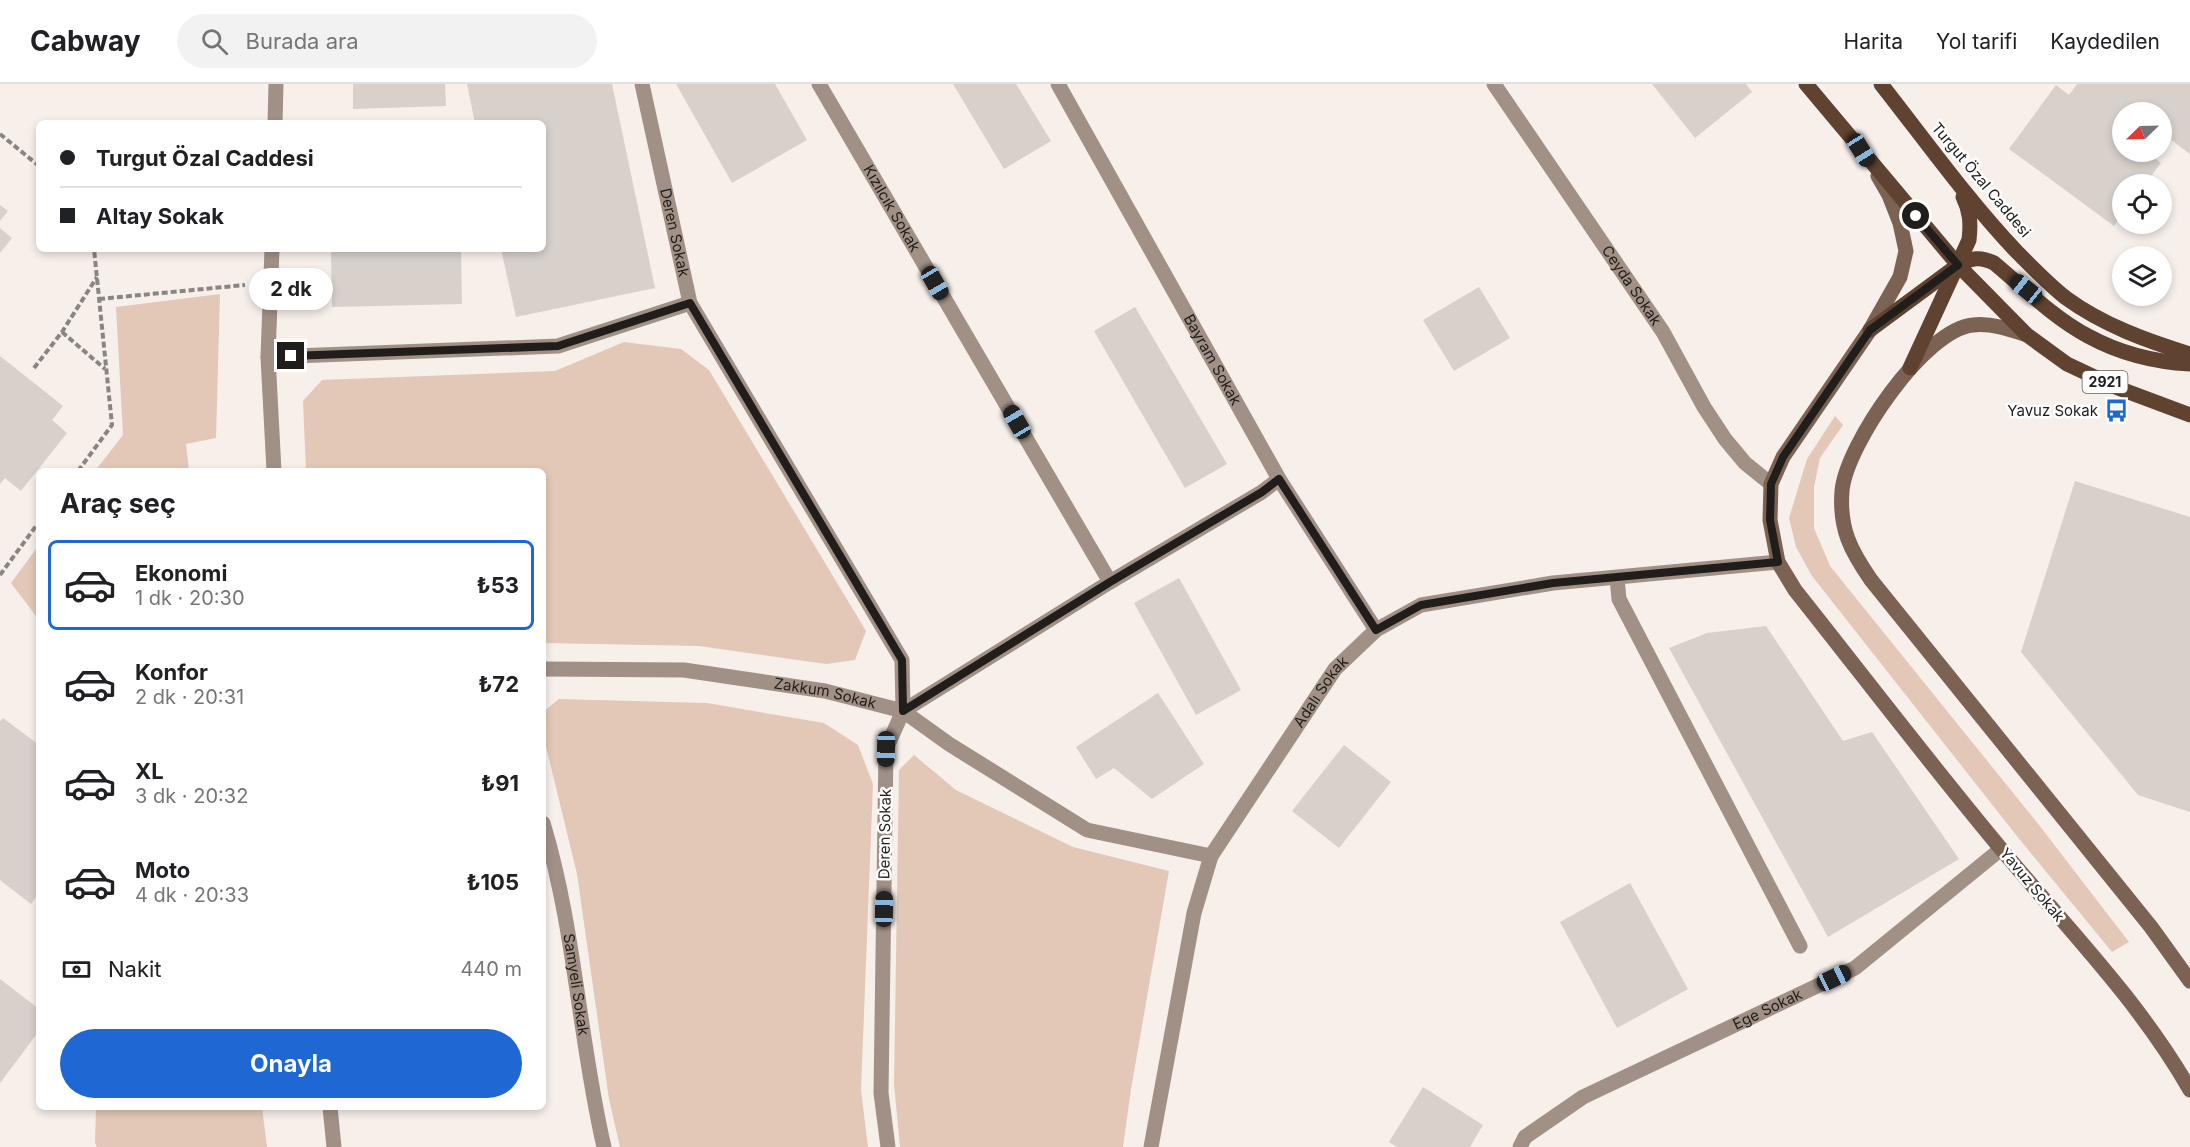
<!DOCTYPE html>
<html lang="tr">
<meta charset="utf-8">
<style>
:root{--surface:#fff;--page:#f2f2f2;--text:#202124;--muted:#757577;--line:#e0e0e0;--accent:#1f67d2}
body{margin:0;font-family:Inter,sans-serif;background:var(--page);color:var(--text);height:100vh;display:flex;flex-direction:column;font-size:22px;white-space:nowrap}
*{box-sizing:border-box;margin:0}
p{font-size:20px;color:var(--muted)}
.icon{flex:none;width:33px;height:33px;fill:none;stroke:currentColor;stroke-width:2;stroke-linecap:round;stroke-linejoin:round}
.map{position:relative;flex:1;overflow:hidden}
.side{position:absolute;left:36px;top:384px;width:510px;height:642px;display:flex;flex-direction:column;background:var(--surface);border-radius:9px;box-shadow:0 3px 9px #0003}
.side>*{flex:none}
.hud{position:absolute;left:36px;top:36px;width:510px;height:132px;border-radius:9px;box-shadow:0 3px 9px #0003;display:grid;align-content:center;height:132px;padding:0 24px;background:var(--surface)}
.needle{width:39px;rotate:247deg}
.buttons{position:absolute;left:2112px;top:18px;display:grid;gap:12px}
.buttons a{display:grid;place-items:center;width:60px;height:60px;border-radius:50%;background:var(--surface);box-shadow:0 3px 9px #0003;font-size:30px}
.end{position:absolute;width:27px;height:27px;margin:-14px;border:8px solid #201d1b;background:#fff;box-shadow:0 0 0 3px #fff}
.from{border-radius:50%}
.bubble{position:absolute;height:42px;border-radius:21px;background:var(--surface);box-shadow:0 3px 9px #0003;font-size:20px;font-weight:700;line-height:42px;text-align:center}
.car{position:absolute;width:18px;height:36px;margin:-18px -9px;border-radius:8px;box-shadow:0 0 4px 2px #0007;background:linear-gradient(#222 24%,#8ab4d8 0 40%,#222 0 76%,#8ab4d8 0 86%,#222 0)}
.hud b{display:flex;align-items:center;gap:21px;height:57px;font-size:22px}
.hud b+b{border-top:2px solid var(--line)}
.hud i{width:15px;height:15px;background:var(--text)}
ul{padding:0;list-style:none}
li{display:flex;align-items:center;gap:18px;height:90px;margin:0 12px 9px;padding:0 12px;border:3px solid transparent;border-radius:9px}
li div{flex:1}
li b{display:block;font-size:22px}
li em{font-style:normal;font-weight:700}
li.active{border-color:var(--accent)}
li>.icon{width:54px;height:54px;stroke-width:1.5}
h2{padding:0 24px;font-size:27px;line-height:72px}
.pay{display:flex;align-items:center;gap:15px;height:66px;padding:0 24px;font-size:22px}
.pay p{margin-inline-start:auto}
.primary-button{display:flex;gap:12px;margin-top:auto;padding:12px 24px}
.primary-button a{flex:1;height:69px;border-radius:36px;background:var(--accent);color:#fff;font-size:24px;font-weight:700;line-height:69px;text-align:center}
header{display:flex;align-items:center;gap:36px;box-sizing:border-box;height:84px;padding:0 30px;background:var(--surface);border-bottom:2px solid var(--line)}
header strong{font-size:28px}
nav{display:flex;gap:33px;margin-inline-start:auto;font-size:21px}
.search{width:420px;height:54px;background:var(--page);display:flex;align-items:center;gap:15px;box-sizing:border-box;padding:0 21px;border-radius:33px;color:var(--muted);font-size:22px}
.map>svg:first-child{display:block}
</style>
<header>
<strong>Cabway</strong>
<div class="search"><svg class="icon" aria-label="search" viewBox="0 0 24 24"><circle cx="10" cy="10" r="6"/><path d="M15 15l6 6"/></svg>Burada ara</div>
<nav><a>Harita</a><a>Yol tarifi</a><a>Kaydedilen</a></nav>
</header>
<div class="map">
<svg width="2190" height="1063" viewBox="0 0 2190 1063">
<rect width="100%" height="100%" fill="#f7efea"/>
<g fill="#e3c8b7">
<path d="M 220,210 L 216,354 L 186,360 L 189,387 L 95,387 L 123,351 L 116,223 Z"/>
<path d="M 624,258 L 681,265 L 709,286 L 866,547 L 855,576 L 826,580 L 699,562 L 543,559 L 543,387 L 306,387 L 303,317 L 322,296 L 555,287 Z"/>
<path d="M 1835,332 L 1843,341 L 1820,374 L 1814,403 L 1814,444 L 1830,482 L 2039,741 L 2129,858 L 2112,868 L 2020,756 L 1812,492 L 1796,463 L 1789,434 L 1807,375 Z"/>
<path d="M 39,461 L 39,536 L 11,499 Z"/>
<path d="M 559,615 L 707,619 L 824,639 L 858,661 L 873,700 L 861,1006 L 868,1063 L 620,1063 L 609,1015 L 577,790 L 543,650 L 543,628 Z"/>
<path d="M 914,671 L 956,706 L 1073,763 L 1169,787 L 1131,1005 L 1123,1063 L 900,1063 L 894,1000 L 899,686 Z"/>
<path d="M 96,1023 L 262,1023 L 267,1063 L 97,1063 L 95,1059 Z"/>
</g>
<g fill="#d7d0cb">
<path d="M 353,0 L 445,0 L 446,22 L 353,25 Z"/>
<path d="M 467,0 L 612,0 L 655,204 L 516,233 L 501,165 L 543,165 L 543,39 L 475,39 Z"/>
<path d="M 676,0 L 775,0 L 807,56 L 732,99 Z"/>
<path d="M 953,0 L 1016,0 L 1051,57 L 1004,85 Z"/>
<path d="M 1652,0 L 1746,0 L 1752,8 L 1695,54 Z"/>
<path d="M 2077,0 L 2190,0 L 2190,70 L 2162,49 L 2162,28 L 2122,28 L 2122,68 L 2149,68 L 2148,69 L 2161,79 L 2145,100 L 2122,100 L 2122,131 L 2114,142 L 2009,65 L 2056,1 L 2069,11 Z"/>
<path d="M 0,121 L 8,127 L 0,137 Z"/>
<path d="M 0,144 L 12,154 L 0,169 Z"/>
<path d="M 331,165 L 461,165 L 462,220 L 332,223 Z"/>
<path d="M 1479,203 L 1510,254 L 1454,287 L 1423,236 Z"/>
<path d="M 1135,223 L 1227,380 L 1185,404 L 1094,247 Z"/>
<path d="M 0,272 L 63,322 L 52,336 L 67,349 L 21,407 L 5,394 L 0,400 Z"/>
<path d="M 2075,397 L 2190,433 L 2190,728 L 2138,711 L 2021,568 Z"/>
<path d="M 1179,494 L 1241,606 L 1196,631 L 1134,519 Z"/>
<path d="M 1766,542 L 1843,657 L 1872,648 L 1959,775 L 1828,853 L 1669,564 L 1707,549 Z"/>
<path d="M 1158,609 L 1204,680 L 1152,715 L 1114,684 L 1096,695 L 1076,663 Z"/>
<path d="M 3,634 L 39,661 L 39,809 L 31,820 L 0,796 L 0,637 Z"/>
<path d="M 1344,661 L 1391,698 L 1339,764 L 1292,727 Z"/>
<path d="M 1630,799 L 1688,905 L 1617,944 L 1560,838 Z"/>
<path d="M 0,895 L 39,925 L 39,947 L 0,999 Z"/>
<path d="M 1423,1003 L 1483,1041 L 1470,1063 L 1397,1063 L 1389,1058 Z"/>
</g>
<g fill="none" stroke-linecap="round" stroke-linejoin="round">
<g stroke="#8b8582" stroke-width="4" stroke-dasharray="6 3" stroke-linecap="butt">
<path d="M 0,50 L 39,82"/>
<path d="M 99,215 L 245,201"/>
<path d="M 62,248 L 105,285"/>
<path d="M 34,284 L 62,248 L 97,193"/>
<path d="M 78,387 L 112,341 L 94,165"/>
<path d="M 0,491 L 39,438"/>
</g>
<path stroke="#a19086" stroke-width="15" d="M 1617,494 L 1619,515 L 1800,862"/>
<g stroke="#a19086" stroke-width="15">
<path id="s1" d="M 642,0 L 690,219 L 902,576 L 903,627 L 886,665 L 881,1009 L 888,1063"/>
<path id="s2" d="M 819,0 L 1110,498"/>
<path id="s3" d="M 1058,0 L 1279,395 L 1376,546"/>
<path id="s4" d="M 1494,0 L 1663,248 L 1704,323 L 1725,355 L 1745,379 L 1771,400"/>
<path d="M 275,39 L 276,0"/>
<path d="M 272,165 L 268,273 L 274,387"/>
<path d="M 268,273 L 558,262 L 690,219"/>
<path id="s5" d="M 543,585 L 684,586 L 825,607 L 903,627 L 949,660 L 1087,746 L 1211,772"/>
<path d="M 903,627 L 1110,498 L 1262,408 L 1279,395"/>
<path id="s6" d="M 543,739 C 575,844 579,956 604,1063"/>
<path d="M 330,1023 L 334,1063"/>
<path id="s7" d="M 1151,1063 L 1194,829 L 1211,772 L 1335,585 L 1376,546 L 1421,521 L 1553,499 L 1778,478"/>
<path id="s8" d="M 1520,1063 L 1525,1053 L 1583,1013 L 1855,884 L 2001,765"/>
</g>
<g stroke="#7b6253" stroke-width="15">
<path d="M 1878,92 L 1889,111 L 1900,139 L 1906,167 L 1900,193 L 1870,246 L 1783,373 L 1771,400 L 1770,436 L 1778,478 L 1795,506 C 1864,593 1931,681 2002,766 C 2067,844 2140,918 2190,1006"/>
<path d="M 2027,251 C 2009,245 1991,239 1973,241 C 1925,245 1846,361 1842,407 C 1839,445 1851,467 1871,496 L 2151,843 L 2190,897"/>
</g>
<g stroke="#5f4230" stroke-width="15">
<path d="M 1806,0 L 1958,181 L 2027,251 L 2067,280 L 2118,304 L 2190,331"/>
<path d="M 1881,0 C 1925,56 1967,115 2016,167 C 2032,183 2048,200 2066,214 C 2103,241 2147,257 2190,270"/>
<path d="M 1870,246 L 1958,181 C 1972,174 1980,172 1994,179 C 2024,204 2054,234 2088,252 C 2119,269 2156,278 2190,280"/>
<path d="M 1910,284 L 1969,156 C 1971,139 1970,127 1963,113"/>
</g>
</g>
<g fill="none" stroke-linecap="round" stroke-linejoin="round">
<path stroke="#201d1b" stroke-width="8" d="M 291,272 L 558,262 L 690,219 L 902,576 L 903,627 L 1110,498 L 1262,408 L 1279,395 L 1376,546 L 1421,521 L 1553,499 L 1778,478 L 1770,436 L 1771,400 L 1783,373 L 1870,246 L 1958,181 L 1916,132"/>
</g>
<defs>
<symbol id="bus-bare" viewBox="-9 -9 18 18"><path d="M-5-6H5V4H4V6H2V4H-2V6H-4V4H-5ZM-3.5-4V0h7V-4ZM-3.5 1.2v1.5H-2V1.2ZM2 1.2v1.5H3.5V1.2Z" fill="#1f67d2" stroke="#fefefe" stroke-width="2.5" paint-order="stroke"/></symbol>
</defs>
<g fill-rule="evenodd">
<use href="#bus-bare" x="2100" y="310" width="33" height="33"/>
</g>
<g text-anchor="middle" stroke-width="5" stroke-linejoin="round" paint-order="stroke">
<rect fill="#fefefe" stroke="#63605f" stroke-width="1.5" x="2082.5" y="287" width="45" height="22" rx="4.5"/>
<g font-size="14" font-weight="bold" fill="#201d1b">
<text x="2105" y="303">2921</text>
</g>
<g font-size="15" fill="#201d1b" stroke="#fefefe">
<text transform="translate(1981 96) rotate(50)" y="5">Turgut Özal Caddesi</text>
<text dy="5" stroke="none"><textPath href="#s2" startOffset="144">Kızılcık Sokak</textPath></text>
<text dy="5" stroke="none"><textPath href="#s1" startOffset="152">Deren Sokak</textPath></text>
<text dy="5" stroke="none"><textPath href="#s4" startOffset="244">Ceyda Sokak</textPath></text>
<text dy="5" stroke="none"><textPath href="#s3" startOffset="316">Bayram Sokak</textPath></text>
<text dy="5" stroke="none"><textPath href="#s7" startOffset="495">Adalı Sokak</textPath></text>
<text dy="5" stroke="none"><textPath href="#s5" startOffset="284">Zakkum Sokak</textPath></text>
<text transform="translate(885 750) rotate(-89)" y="5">Deren Sokak</text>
<text transform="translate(2032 801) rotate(50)" y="5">Yavuz Sokak</text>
<text dy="5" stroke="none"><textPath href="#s6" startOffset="165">Samyeli Sokak</textPath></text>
<text dy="5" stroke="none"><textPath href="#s8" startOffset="286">Ege Sokak</textPath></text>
</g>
<g font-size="15" fill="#201d1b" stroke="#fefefe" text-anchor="end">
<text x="2098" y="332">Yavuz Sokak</text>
</g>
</g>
</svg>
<div class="buttons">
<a><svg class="needle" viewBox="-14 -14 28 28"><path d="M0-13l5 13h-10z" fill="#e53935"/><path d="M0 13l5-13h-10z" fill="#757577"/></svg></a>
<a><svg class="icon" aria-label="locate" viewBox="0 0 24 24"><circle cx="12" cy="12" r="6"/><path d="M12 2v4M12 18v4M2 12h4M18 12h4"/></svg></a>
<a><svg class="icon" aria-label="layers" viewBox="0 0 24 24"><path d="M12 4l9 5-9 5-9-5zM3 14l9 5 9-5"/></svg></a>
</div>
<i class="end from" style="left:1916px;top:132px"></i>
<i class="end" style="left:291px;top:272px"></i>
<div class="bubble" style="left:249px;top:184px;width:84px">2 dk</div>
<i class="car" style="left:1861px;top:66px;rotate:148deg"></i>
<i class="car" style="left:935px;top:199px;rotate:150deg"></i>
<i class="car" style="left:2026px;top:205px;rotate:309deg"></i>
<i class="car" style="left:1017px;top:338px;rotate:330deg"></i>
<i class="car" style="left:886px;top:665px;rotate:181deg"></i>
<i class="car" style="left:884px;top:825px;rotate:1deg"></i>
<i class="car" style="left:1834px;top:894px;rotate:65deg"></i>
<div class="hud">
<b><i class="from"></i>Turgut Özal Caddesi</b>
<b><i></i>Altay Sokak</b>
</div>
<section class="side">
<h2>Araç seç</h2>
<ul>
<li class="active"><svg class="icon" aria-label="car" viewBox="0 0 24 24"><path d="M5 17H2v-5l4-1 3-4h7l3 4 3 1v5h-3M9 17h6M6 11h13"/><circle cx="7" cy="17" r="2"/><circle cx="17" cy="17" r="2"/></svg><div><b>Ekonomi</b><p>1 dk · 20:30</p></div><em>₺53</em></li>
<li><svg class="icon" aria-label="car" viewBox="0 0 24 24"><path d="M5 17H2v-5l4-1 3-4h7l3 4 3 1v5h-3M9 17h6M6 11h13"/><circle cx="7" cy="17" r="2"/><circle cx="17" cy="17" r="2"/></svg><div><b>Konfor</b><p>2 dk · 20:31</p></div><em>₺72</em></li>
<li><svg class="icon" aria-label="car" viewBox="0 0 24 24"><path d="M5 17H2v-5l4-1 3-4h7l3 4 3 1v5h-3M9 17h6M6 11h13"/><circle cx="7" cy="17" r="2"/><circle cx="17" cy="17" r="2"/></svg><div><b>XL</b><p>3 dk · 20:32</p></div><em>₺91</em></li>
<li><svg class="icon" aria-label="car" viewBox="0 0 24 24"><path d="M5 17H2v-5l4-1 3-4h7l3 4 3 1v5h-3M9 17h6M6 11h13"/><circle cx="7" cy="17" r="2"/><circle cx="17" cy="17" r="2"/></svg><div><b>Moto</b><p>4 dk · 20:33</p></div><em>₺105</em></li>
</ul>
<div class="pay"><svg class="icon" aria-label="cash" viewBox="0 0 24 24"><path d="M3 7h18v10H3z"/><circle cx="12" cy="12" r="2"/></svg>Nakit<p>440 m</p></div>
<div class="primary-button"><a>Onayla</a></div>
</section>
</div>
